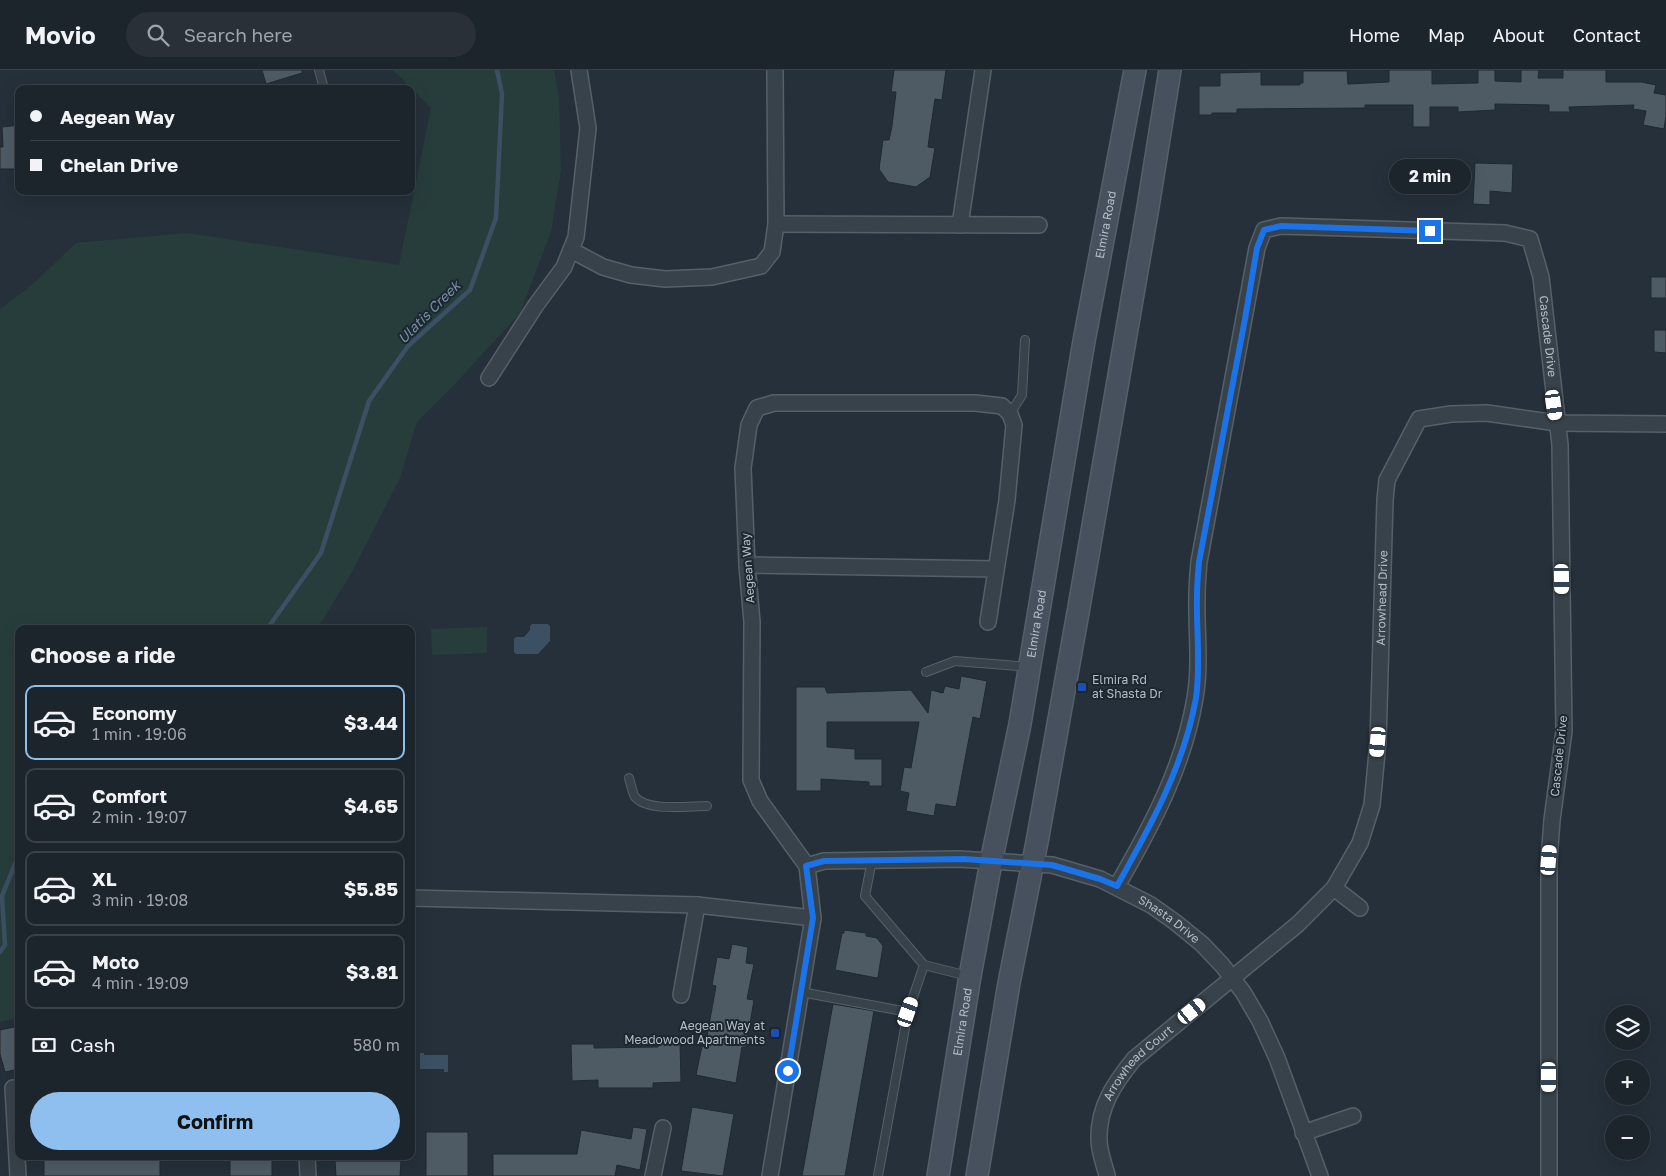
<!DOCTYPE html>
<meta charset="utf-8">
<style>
:root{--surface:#1c242c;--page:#293038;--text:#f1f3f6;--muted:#a0a4a9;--line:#3a4148;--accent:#8fbfef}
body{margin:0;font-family:"Golos Text",sans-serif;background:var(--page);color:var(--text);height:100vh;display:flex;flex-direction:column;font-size:19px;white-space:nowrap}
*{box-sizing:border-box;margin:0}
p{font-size:16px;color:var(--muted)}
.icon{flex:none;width:28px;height:28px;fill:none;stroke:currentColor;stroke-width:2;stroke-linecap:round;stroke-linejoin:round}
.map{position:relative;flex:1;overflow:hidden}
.drawer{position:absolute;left:15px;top:555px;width:400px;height:535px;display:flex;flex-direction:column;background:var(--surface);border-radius:10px;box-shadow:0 5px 20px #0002,0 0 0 1px var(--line)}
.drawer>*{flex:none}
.top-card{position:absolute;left:15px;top:15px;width:400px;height:110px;border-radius:10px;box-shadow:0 5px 20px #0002,0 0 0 1px var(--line);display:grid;align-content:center;height:110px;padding:0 15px;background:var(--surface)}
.buttons{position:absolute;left:1605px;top:935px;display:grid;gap:10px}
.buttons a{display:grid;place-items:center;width:45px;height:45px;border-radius:50%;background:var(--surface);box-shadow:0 5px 20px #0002,0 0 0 1px var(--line);font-size:25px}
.end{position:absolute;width:22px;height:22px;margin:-11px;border:6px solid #1a73e8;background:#fff;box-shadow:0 0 0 2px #fff}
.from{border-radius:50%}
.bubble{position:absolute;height:35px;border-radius:18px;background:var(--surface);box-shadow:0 5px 20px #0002,0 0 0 1px var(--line);font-size:16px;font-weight:700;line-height:35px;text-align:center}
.car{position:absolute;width:15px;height:30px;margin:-15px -8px;border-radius:6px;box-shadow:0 0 4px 1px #0007;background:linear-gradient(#fff 24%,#345 0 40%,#fff 0 76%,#345 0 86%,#fff 0)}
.top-card b{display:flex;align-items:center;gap:18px;height:48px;font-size:19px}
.top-card b+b{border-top:1px solid var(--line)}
.top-card i{width:12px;height:12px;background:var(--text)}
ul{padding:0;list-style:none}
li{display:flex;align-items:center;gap:15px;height:75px;margin:0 10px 8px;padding:0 5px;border:2px solid var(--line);border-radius:10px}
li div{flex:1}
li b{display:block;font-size:19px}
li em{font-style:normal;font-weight:700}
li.selected{border-color:var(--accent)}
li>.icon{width:45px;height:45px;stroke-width:1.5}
h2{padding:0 15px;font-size:22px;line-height:60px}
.pay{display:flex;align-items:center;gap:12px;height:55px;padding:0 15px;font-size:19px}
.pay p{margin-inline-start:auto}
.cta{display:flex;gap:10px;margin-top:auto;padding:10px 15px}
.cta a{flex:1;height:58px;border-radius:30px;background:var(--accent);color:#111;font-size:20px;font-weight:700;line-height:58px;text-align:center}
header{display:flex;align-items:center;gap:30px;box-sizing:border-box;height:70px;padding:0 25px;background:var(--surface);border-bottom:1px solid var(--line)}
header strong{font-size:24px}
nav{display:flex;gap:28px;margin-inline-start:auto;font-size:18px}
.search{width:350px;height:45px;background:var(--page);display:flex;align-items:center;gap:12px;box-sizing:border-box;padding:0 18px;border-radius:28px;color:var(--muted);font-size:19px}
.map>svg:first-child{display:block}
</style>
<header>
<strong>Movio</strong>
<div class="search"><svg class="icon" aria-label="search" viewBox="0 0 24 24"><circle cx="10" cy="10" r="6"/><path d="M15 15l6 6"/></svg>Search here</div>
<nav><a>Home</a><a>Map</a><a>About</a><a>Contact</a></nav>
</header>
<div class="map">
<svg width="1666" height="1106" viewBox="0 0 1666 1106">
<rect width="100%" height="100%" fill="#25303a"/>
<g fill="#273d3c">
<path d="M 393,0 L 554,0 L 559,27 L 561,101 L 551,162 L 520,243 L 456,313 L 417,352 L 400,408 L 351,504 L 317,559 L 19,559 L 19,948 L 0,952 L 0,239 L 32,215 L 76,173 L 187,163 L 399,195 L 431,38 Z"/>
<path d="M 487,557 L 487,583 L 432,585 L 431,559 Z"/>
</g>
<g fill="#3b5062">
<path d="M 532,554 L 548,554 L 550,556 L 550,571 L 538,584 L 516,584 L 514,582 L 514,569 L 516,567 L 524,567 L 530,560 L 530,556 Z"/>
<path d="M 420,983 L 424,983 L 424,985 L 448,985 L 448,1002 L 444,1002 L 444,999 L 420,999 Z"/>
</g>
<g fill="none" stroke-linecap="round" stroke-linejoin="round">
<g stroke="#3b5062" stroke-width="4.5">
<path d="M 267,559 L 321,483 L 369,331 L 408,276 L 470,220 L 496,148 L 502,24 L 497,0"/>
<path d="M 0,882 L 5,875 L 2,826 L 19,784"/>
</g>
</g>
<g fill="#4e5b65" stroke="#1f2931">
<path d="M 262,0 L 302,0 L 302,3 L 266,14 Z"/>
<path d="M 894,0 L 946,0 L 942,30 L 935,29 L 930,62 L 928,77 L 935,78 L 930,107 L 916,117 L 888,112 L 879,99 L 883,70 L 889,70 L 892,56 L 896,22 L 891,22 Z"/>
<path d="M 1389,0 L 1432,0 L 1432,14 L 1478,13 L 1478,0 L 1495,0 L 1495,11 L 1521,12 L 1521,0 L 1539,0 L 1538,8 L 1563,8 L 1563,0 L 1606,0 L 1606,12 L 1641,12 L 1656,15 L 1654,23 L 1666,25 L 1666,46 L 1664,59 L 1643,55 L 1646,41 L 1633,39 L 1634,35 L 1569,37 L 1570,42 L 1549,42 L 1549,35 L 1495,34 L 1495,40 L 1458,42 L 1458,37 L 1430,37 L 1430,57 L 1413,57 L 1413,35 L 1365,35 L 1365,38 L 1237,39 L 1237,43 L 1212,43 L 1212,45 L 1199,45 L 1199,16 L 1220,16 L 1220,3 L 1261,2 L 1261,15 L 1300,15 L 1300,13 L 1303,13 L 1303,1 L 1347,1 L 1348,14 L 1389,12 Z"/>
<path d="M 19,55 L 19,99 L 0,99 L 0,77 L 3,77 L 2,57 Z"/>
<path d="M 1475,93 L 1513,94 L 1512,123 L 1490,121 L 1490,135 L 1473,134 Z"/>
<rect x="1651" y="207" width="15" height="21"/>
<path d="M 1654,260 L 1666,260 L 1666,283 L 1654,282 Z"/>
<path d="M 961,606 L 987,611 L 980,649 L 973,647 L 956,737 L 936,734 L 934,746 L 906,741 L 909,723 L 900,721 L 904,697 L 911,698 L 919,652 L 827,652 L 827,677 L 855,679 L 855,689 L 882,689 L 882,716 L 869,716 L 869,712 L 821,709 L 821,721 L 796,721 L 796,617 L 825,617 L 827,623 L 911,620 L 928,643 L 931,620 L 943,623 L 945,616 L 959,619 Z"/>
<path d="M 844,860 L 866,863 L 866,866 L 877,868 L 883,876 L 878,907 L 877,908 L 835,900 L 842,863 L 844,863 Z"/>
<path d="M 732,874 L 748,877 L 746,893 L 754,894 L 747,929 L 754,930 L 746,977 L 742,977 L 736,1013 L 696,1005 L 702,976 L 705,977 L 716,916 L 712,915 L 717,887 L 729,889 Z"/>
<path d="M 833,934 L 874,941 L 845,1106 L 802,1106 Z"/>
<path d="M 19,956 L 19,999 L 5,1002 L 0,984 L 0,960 Z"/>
<path d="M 680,972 L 681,1012 L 653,1013 L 653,1018 L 598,1018 L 598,1010 L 572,1011 L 571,974 L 594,974 L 594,978 L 658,977 L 658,973 Z"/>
<path d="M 692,1037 L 734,1044 L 723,1106 L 681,1101 Z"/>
<path d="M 633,1057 L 647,1059 L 640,1100 L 617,1095 L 615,1106 L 493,1106 L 493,1084 L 577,1084 L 581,1060 L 631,1069 Z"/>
<rect x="426" y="1062" width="42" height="44"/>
<path d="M 44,1086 L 86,1086 L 86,1090 L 160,1090 L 160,1106 L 44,1106 Z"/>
<rect x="230" y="1086" width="42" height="20"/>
<path d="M 335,1091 L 401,1091 L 400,1106 L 336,1106 Z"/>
</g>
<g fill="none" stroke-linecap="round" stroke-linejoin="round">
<defs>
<g id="service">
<path d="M 319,0 L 324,19"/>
<path d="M 1010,344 L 1022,325 L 1025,270"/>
<path d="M 926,602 L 955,591 L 1029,597"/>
<path d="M 629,708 C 631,714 632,722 635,727 C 648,742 688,736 707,736"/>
<path d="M 872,790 L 865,826 L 924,895 L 908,942"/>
<path d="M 924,895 L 968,906"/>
<path d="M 801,922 L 908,942 L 878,1106"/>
</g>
<g id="minor">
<path d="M 776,154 L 1039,155"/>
<path d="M 960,155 L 983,0"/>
<path d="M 571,180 L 603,197 L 631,205 L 665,209 L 712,207 L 761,196 L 772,182 L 776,154 L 775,0"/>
<path d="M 489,308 L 536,235 L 564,197 L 576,167 L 588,58 L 579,0"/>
<path d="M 747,495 L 996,499"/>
<path id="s1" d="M 807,796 L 824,791 L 959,789 L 1052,795 L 1100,809 L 1151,835 L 1175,852 L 1202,874 L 1222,895 L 1243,922 L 1260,951 L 1277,988 L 1320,1106"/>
<path id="s2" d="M 1117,816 C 1151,757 1184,696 1195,628 C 1201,594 1196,560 1197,526 C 1197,514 1198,503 1199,492 L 1257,178 L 1264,160 L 1281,156 L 1505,163 L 1530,169 L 1541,207 L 1560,375 L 1564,661 L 1552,750 L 1549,790 L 1549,1106"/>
<path d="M 1334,818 L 1360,838"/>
<path d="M 411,828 L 697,835 L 813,848"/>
<path d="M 681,925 L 697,835"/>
<path d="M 13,1018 L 18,1106"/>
<path d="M 1303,1063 L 1353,1046"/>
<path d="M 307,1086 L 308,1106"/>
<path id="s3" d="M 1107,1105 C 1104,1094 1099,1081 1099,1070 C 1098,1037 1114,1014 1134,989 L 1298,854 L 1334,818 L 1360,773 L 1372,735 L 1378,672 L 1385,430 L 1387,410 L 1419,349 L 1451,344 L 1487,343 L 1557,353 L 1666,354"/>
<path d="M 653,1106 L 663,1058"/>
<path d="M 770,1106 L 813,848 L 807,796 L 760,731 L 751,710 L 752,552 L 747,495 L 743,398 L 749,355 L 757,338 L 774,333 L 975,333 L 1002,336 L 1010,344 L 1014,355 L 1007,430 L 988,552"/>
</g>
<g id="secondary">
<path id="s4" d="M 938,1106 L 970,906 L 991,792 L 1020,654 L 1084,271 L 1135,0"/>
<path d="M 977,1106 L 1009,913 L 1037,772 L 1079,537 L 1148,137 L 1170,0"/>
</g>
</defs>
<use href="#service" stroke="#566068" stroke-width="10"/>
<use href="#minor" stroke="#566068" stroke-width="18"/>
<use href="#secondary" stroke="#566068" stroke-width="24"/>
<use href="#service" stroke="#38424a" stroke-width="8"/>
<use href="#minor" stroke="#38424a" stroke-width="15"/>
<use href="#secondary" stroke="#46515d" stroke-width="21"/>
</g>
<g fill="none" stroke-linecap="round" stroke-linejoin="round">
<path stroke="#1a73e8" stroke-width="6" d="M 788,1001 L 813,848 L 806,796 L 824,791 L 964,789 L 1052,795 L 1100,809 L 1117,816 C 1150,757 1184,696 1196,628 C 1201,594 1196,560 1197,526 C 1197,514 1198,503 1199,492 L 1245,249 L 1257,178 L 1264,160 L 1281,156 L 1430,161"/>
</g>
<g fill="#1a4fb4" stroke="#1d272f" stroke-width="2">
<rect x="1077" y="612" width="10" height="10" rx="2.5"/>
<rect x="770" y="958" width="10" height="10" rx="2.5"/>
</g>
<g text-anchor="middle" stroke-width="4" stroke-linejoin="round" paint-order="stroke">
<g font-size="12" fill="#b4bdc6" stroke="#1d272f">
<text dy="4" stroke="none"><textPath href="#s4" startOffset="966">Elmira Road</textPath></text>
<text dy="4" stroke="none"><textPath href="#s2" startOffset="1046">Cascade Drive</textPath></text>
<text transform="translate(748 498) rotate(-94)" y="4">Aegean Way</text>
<text dy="4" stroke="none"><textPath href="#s3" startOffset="689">Arrowhead Drive</textPath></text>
<text dy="4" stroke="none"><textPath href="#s4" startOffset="561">Elmira Road</textPath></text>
<text transform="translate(1559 686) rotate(-84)" y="4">Cascade Drive</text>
<text dy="4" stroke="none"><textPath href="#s1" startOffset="376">Shasta Drive</textPath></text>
<text dy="4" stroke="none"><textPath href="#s4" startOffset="156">Elmira Road</textPath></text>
<text dy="4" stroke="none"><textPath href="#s3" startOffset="126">Arrowhead Court</textPath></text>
</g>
<g font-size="12" fill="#b4bdc6" stroke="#1d272f" text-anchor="start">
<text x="1092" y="614">Elmira Rd<tspan x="1092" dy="14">at Shasta Dr</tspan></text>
<text x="765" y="960" text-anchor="end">Aegean Way at<tspan x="765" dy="14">Meadowood Apartments</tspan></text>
</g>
<g font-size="14" font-style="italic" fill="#7691a7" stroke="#1d272f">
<text transform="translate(429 242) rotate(-45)" y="5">Ulatis Creek</text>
</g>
</g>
</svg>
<div class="buttons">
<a><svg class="icon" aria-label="layers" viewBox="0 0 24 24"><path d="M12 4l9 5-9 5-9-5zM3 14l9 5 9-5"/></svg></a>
<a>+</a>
<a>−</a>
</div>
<i class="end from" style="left:788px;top:1001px"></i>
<i class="end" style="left:1430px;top:161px"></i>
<div class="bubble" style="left:1389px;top:89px;width:82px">2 min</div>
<i class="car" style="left:1554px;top:335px;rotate:172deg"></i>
<i class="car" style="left:1562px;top:509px;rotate:179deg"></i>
<i class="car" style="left:1378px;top:672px;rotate:185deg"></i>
<i class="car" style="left:1549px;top:790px;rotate:5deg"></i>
<i class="car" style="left:1192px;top:941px;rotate:51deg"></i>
<i class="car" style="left:908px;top:942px;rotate:19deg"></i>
<i class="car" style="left:1549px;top:1007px;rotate:180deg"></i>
<div class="top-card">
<b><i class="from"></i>Aegean Way</b>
<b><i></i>Chelan Drive</b>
</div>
<section class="drawer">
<h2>Choose a ride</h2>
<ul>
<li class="selected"><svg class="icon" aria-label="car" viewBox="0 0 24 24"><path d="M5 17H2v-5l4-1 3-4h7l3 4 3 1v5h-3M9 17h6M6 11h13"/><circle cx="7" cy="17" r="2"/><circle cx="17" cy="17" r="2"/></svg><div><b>Economy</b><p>1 min · 19:06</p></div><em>$3.44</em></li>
<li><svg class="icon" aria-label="car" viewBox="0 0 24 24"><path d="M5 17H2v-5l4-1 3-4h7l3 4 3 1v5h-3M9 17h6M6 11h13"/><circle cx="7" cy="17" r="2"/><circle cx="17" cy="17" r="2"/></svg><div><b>Comfort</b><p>2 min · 19:07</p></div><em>$4.65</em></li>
<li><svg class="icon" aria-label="car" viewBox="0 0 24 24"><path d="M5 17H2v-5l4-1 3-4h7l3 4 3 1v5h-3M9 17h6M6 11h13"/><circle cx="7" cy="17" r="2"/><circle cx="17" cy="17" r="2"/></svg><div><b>XL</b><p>3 min · 19:08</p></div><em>$5.85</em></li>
<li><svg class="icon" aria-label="car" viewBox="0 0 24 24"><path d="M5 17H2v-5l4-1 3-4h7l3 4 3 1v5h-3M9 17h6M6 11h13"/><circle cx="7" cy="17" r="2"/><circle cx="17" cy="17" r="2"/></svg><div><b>Moto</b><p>4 min · 19:09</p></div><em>$3.81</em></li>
</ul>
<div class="pay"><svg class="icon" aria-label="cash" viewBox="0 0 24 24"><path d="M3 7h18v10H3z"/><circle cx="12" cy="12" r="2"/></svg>Cash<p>580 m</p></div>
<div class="cta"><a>Confirm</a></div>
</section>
</div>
